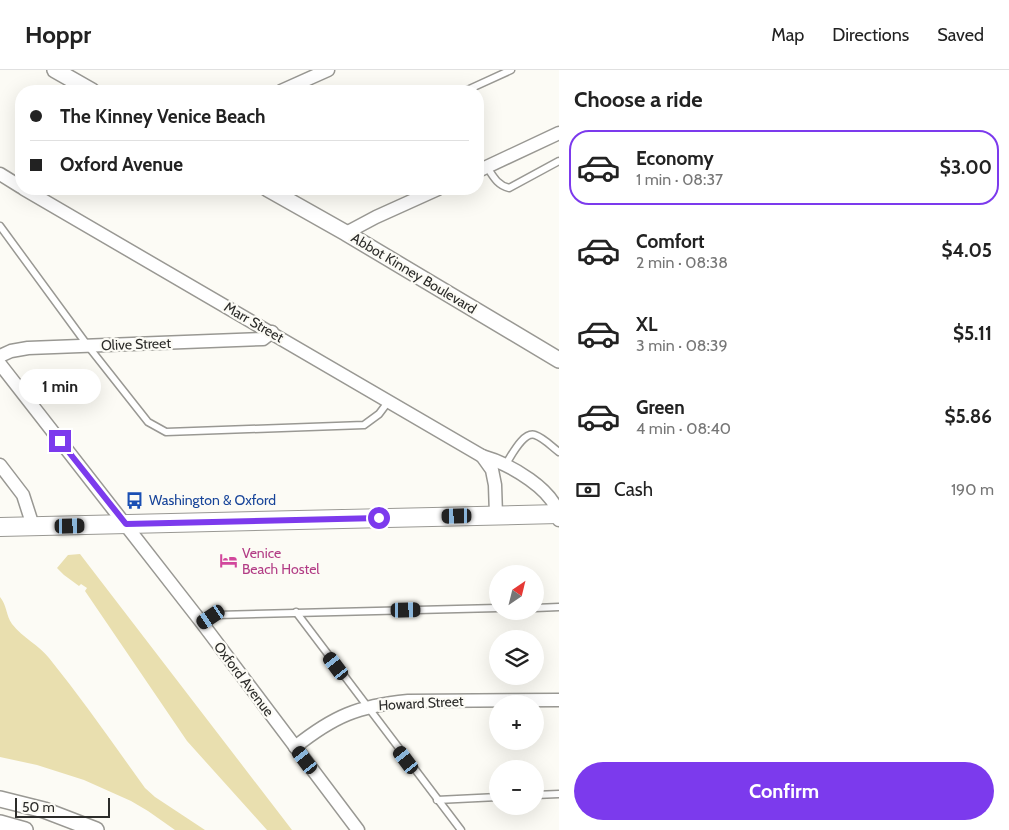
<!DOCTYPE html>
<meta charset="utf-8">
<style>
:root{--surface:#fff;--page:#f2f2f2;--text:#222;--muted:#767676;--line:#e0e0e0;--accent:#7c3aed}
body{margin:0;font-family:Cabin,sans-serif;background:var(--page);color:var(--text);height:100vh;display:flex;flex-direction:column;font-size:19px;white-space:nowrap}
*{box-sizing:border-box;margin:0}
p{font-size:16px;color:var(--muted)}
.icon{flex:none;width:28px;height:28px;fill:none;stroke:currentColor;stroke-width:2;stroke-linecap:round;stroke-linejoin:round}
.map{position:relative;flex:1;overflow:hidden}
.side{display:flex;flex-direction:column;background:var(--surface);width:450px}
.side>*{flex:none}
.banner{position:absolute;left:15px;top:15px;width:469px;height:110px;border-radius:20px;box-shadow:0 5px 20px #0002;display:grid;align-content:center;height:110px;padding:0 15px;background:var(--surface)}
.needle{width:32px;rotate:35deg}
.buttons{position:absolute;left:489px;top:495px;display:grid;gap:10px}
.buttons a{display:grid;place-items:center;width:55px;height:55px;border-radius:50%;background:var(--surface);box-shadow:0 5px 20px #0002;font-size:25px}
.scale{position:absolute;left:15px;bottom:12px;width:95px;box-sizing:border-box;padding-left:5px;border:2px solid #2c2c2a;border-top:0;font-size:14px;line-height:18px;white-space:nowrap;color:#2c2c2a;-webkit-text-stroke:4px #fcfbf5;paint-order:stroke}
.end{position:absolute;width:22px;height:22px;margin:-11px;border:6px solid #7c3aed;background:#fff;box-shadow:0 0 0 2px #fff}
.from{border-radius:50%}
.bubble{position:absolute;height:35px;border-radius:18px;background:var(--surface);box-shadow:0 5px 20px #0002;font-size:16px;font-weight:800;line-height:35px;text-align:center}
.car{position:absolute;width:15px;height:30px;margin:-15px -8px;border-radius:6px;box-shadow:0 0 4px 1px #0007;background:linear-gradient(#222 24%,#8ab4d8 0 40%,#222 0 76%,#8ab4d8 0 86%,#222 0)}
.banner b{display:flex;align-items:center;gap:18px;height:48px;font-size:19px}
.banner b+b{border-top:1px solid var(--line)}
.banner i{width:12px;height:12px;background:var(--text)}
ul{padding:0;list-style:none}
li{display:flex;align-items:center;gap:15px;height:75px;margin:0 10px 8px;padding:0 5px;border:2px solid transparent;border-radius:20px}
li div{flex:1}
li b{display:block;font-size:19px}
li em{font-style:normal;font-weight:800}
li.selected{border-color:var(--accent)}
li>.icon{width:45px;height:45px;stroke-width:1.5}
h2{padding:0 15px;font-size:22px;line-height:60px}
.pay{display:flex;align-items:center;gap:12px;height:55px;padding:0 15px;font-size:19px}
.pay p{margin-inline-start:auto}
.action{display:flex;gap:10px;margin-top:auto;padding:10px 15px}
.action a{flex:1;height:58px;border-radius:30px;background:var(--accent);color:#fff;font-size:20px;font-weight:800;line-height:58px;text-align:center}
header{display:flex;align-items:center;gap:30px;box-sizing:border-box;height:70px;padding:0 25px;background:var(--surface);border-bottom:1px solid var(--line)}
header strong{font-size:24px}
nav{display:flex;gap:28px;margin-inline-start:auto;font-size:18px}
main{display:flex;flex:1;min-height:0}
.map>svg:first-child{display:block}
</style>
<header>
<strong>Hoppr</strong>
<nav><a>Map</a><a>Directions</a><a>Saved</a></nav>
</header>
<main>
<div class="map">
<svg width="559" height="760" viewBox="0 0 559 760">
<rect width="100%" height="100%" fill="#fcfbf5"/>
<g fill="#e9dfaf">
<path d="M 80,484 L 292,760 L 267,760 L 187,671 L 85,521 L 87,518 L 81,514 L 79,516 L 64,505 L 57,498 L 68,485 Z"/>
<path d="M 0,527 C 7,535 6,546 12,554 C 23,568 39,575 49,588 C 83,630 114,675 145,718 L 155,727 L 205,760 L 175,760 L 148,741 L 131,731 L 84,710 L 37,695 L 0,687 Z"/>
</g>
<g fill="none" stroke-linecap="round" stroke-linejoin="round">
<defs>
<g id="service">
<path d="M 465,21 L 511,0"/>
<path d="M 487,97 C 493,106 497,115 509,118 L 559,91"/>
<path d="M 0,156 L 88,276 L 148,352 L 166,362 L 364,355 L 379,344 L 388,332"/>
<path d="M 505,395 C 511,387 523,361 535,365 C 544,368 552,377 559,382"/>
<path d="M 535,538 L 559,537"/>
<path d="M 296,542 L 461,760"/>
<path d="M 202,553 L 217,545 L 498,538"/>
<path d="M 535,725 L 559,724"/>
<path d="M 437,730 L 498,727"/>
</g>
<g id="minor">
<path d="M 281,21 L 328,0"/>
<path d="M 478,101 L 559,63"/>
<path d="M 0,104 L 21,117"/>
<path d="M 24,119 L 482,386 C 507,393 558,420 559,450"/>
<path d="M 346,163 L 376,147 L 438,119"/>
<path d="M 0,286 L 11,281 L 28,278 L 263,269 L 272,262"/>
<path d="M 0,294 L 202,553 L 358,760"/>
<path d="M 482,386 L 492,400 L 495,415 L 496,445"/>
<path d="M 0,395 L 23,425 L 33,456"/>
<path d="M 295,677 C 334,646 358,636 408,631 L 559,630"/>
</g>
<g id="tertiary">
<path d="M 55,0 L 92,21"/>
<path d="M 268,119 L 346,163 L 559,290"/>
<path d="M 0,729 L 44,740 L 96,760"/>
<path d="M 0,753 L 25,760"/>
</g>
<path id="secondary" d="M 0,457 L 559,444"/>
</defs>
<use href="#service" stroke="#999893" stroke-width="9"/>
<use href="#minor" stroke="#999893" stroke-width="15"/>
<use href="#tertiary" stroke="#999893" stroke-width="18"/>
<use href="#secondary" stroke="#999893" stroke-width="20"/>
<use href="#service" stroke="#fff" stroke-width="6"/>
<use href="#minor" stroke="#fff" stroke-width="12"/>
<use href="#tertiary" stroke="#fff" stroke-width="15"/>
<use href="#secondary" stroke="#fff" stroke-width="18"/>
</g>
<g fill="none" stroke-linecap="round" stroke-linejoin="round">
<path stroke="#7c3aed" stroke-width="6" d="M 60,371 L 126,454 L 379,448"/>
</g>
<defs>
<symbol id="bus-bare" viewBox="-9 -9 18 18"><path d="M-5-6H5V4H4V6H2V4H-2V6H-4V4H-5ZM-3.5-4V0h7V-4ZM-3.5 1.2v1.5H-2V1.2ZM2 1.2v1.5H3.5V1.2Z" fill="#1a4fb4" stroke="#fcfbf5" stroke-width="2.5" paint-order="stroke"/></symbol>
<symbol id="hotel-bare" viewBox="-9 -9 18 18"><path d="M-6-4.5h1.5V1H6V5H4.5V3h-9V5H-6ZM-4 0a1.8 1.8 0 1 1 3.6 0ZM.5 0V-2.5h3Q6-2.5 6 0Z" fill="#d1479c" stroke="#fcfbf5" stroke-width="2.5" paint-order="stroke"/></symbol>
</defs>
<g fill-rule="evenodd">
<use href="#bus-bare" x="122" y="418" width="25" height="25"/>
<use href="#hotel-bare" x="216" y="478" width="25" height="25"/>
</g>
<g text-anchor="middle" stroke-width="4.5" stroke-linejoin="round" paint-order="stroke">
<g font-size="14" fill="#2c2c2a" stroke="#fcfbf5">
<text transform="translate(414 203) rotate(31)" y="5">Abbot Kinney Boulevard</text>
<text transform="translate(254 252) rotate(30)" y="5">Marr Street</text>
<text transform="translate(136 274) rotate(-2)" y="5">Olive Street</text>
<text transform="translate(244 609) rotate(53)" y="5">Oxford Avenue</text>
<text transform="translate(421 633) rotate(-3)" y="5">Howard Street</text>
</g>
<g font-size="14" fill="#164399" stroke="#fcfbf5" text-anchor="start">
<text x="149" y="435">Washington &amp; Oxford</text>
</g>
<g font-size="14" fill="#b23c85" stroke="#fcfbf5" text-anchor="start">
<text x="242" y="488">Venice<tspan x="242" dy="16">Beach Hostel</tspan></text>
</g>
</g>
</svg>
<div class="buttons">
<a><svg class="needle" viewBox="-14 -14 28 28"><path d="M0-13l5 13h-10z" fill="#e53935"/><path d="M0 13l5-13h-10z" fill="#767676"/></svg></a>
<a><svg class="icon" aria-label="layers" viewBox="0 0 24 24"><path d="M12 4l9 5-9 5-9-5zM3 14l9 5 9-5"/></svg></a>
<a>+</a>
<a>−</a>
</div>
<div class="scale">50 m</div>
<i class="end from" style="left:379px;top:448px"></i>
<i class="end" style="left:60px;top:371px"></i>
<div class="bubble" style="left:19px;top:299px;width:82px">1 min</div>
<i class="car" style="left:457px;top:446px;rotate:269deg"></i>
<i class="car" style="left:70px;top:456px;rotate:89deg"></i>
<i class="car" style="left:406px;top:540px;rotate:89deg"></i>
<i class="car" style="left:211px;top:547px;rotate:236deg"></i>
<i class="car" style="left:336px;top:596px;rotate:323deg"></i>
<i class="car" style="left:305px;top:690px;rotate:323deg"></i>
<i class="car" style="left:406px;top:690px;rotate:323deg"></i>
<div class="banner">
<b><i class="from"></i>The Kinney Venice Beach</b>
<b><i></i>Oxford Avenue</b>
</div>
</div>
<section class="side">
<h2>Choose a ride</h2>
<ul>
<li class="selected"><svg class="icon" aria-label="car" viewBox="0 0 24 24"><path d="M5 17H2v-5l4-1 3-4h7l3 4 3 1v5h-3M9 17h6M6 11h13"/><circle cx="7" cy="17" r="2"/><circle cx="17" cy="17" r="2"/></svg><div><b>Economy</b><p>1 min · 08:37</p></div><em>$3.00</em></li>
<li><svg class="icon" aria-label="car" viewBox="0 0 24 24"><path d="M5 17H2v-5l4-1 3-4h7l3 4 3 1v5h-3M9 17h6M6 11h13"/><circle cx="7" cy="17" r="2"/><circle cx="17" cy="17" r="2"/></svg><div><b>Comfort</b><p>2 min · 08:38</p></div><em>$4.05</em></li>
<li><svg class="icon" aria-label="car" viewBox="0 0 24 24"><path d="M5 17H2v-5l4-1 3-4h7l3 4 3 1v5h-3M9 17h6M6 11h13"/><circle cx="7" cy="17" r="2"/><circle cx="17" cy="17" r="2"/></svg><div><b>XL</b><p>3 min · 08:39</p></div><em>$5.11</em></li>
<li><svg class="icon" aria-label="car" viewBox="0 0 24 24"><path d="M5 17H2v-5l4-1 3-4h7l3 4 3 1v5h-3M9 17h6M6 11h13"/><circle cx="7" cy="17" r="2"/><circle cx="17" cy="17" r="2"/></svg><div><b>Green</b><p>4 min · 08:40</p></div><em>$5.86</em></li>
</ul>
<div class="pay"><svg class="icon" aria-label="cash" viewBox="0 0 24 24"><path d="M3 7h18v10H3z"/><circle cx="12" cy="12" r="2"/></svg>Cash<p>190 m</p></div>
<div class="action"><a>Confirm</a></div>
</section>
</main>
